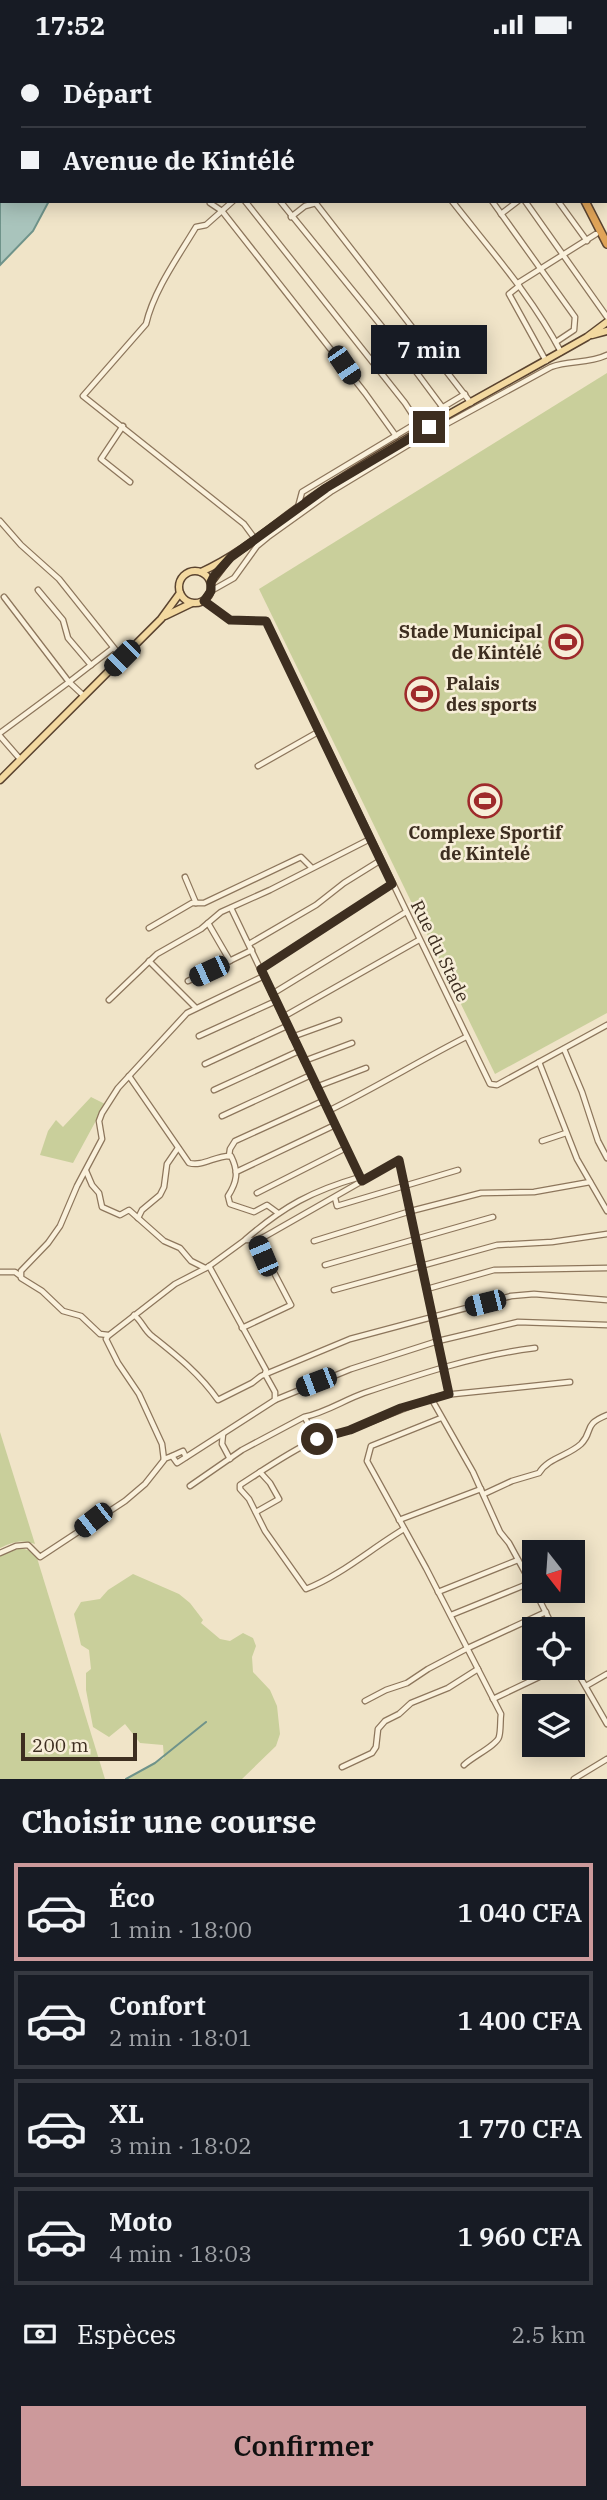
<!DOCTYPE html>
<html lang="fr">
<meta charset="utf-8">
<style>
:root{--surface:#171b24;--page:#20242c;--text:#f1f3f6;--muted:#9ea1a6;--line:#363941;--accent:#cc999b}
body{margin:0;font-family:"IBM Plex Serif",serif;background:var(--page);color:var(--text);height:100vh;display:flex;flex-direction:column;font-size:26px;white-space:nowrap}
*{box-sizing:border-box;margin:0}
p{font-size:23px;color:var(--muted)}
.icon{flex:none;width:38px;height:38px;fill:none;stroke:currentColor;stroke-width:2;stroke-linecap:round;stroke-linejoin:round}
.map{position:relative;height:1730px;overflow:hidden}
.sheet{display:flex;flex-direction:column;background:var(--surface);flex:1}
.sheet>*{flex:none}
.banner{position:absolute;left:0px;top:0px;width:607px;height:154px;box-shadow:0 4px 18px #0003;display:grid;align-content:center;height:154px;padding:0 21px;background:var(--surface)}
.needle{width:46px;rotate:163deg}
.buttons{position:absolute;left:522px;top:1491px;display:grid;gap:14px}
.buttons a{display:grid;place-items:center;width:63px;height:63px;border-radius:0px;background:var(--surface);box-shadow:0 4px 18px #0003;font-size:35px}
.scale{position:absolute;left:21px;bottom:18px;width:116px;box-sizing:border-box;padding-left:7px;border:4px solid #3d2e20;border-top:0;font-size:19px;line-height:24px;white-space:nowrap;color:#3d2e20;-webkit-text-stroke:5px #f7eed8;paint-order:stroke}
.end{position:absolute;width:32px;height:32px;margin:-16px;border:9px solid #3d2e20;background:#fff;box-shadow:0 0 0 4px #fff}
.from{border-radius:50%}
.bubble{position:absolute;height:49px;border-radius:0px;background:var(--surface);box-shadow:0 4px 18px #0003;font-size:23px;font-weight:600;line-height:49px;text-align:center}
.car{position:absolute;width:21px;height:42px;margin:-21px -10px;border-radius:9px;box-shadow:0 0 5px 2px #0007;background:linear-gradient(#222 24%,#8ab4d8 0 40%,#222 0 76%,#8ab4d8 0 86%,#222 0)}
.banner b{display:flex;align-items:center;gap:24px;height:66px;font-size:26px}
.banner b+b{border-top:2px solid var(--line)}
.banner i{width:18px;height:18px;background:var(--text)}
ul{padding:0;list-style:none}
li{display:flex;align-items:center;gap:21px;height:98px;margin:0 14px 10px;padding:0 7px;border:4px solid var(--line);border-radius:0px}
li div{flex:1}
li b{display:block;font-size:26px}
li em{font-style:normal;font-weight:600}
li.on{border-color:var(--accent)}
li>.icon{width:63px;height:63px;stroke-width:1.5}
h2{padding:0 21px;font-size:32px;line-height:84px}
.pay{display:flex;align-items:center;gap:18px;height:77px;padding:0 21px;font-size:26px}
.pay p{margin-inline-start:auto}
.button{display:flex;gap:14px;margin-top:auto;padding:14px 21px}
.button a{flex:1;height:80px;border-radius:0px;background:var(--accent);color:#111;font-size:28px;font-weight:600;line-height:80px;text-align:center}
.status{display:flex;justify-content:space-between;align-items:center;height:49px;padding:0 35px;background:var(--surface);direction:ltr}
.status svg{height:19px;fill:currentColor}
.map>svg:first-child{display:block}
</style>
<div class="status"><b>17:52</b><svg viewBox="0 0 49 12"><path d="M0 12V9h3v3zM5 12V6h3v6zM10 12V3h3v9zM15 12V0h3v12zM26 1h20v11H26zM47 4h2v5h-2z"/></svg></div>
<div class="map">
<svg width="607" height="1730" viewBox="0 0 607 1730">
<rect width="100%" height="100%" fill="#f0e4c8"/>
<g fill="#c9cf9b">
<path d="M 607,324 L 607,964 L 495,1025 L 259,540 Z"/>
<path d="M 91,1048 L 105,1055 L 73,1114 L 40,1106 L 48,1082 L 56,1071 L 63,1078 Z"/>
<path d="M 0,1383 L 35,1495 C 21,1490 13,1493 0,1499 Z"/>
<path d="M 21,1499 L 31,1502 L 37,1509 L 105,1730 L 0,1730 L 0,1506 Z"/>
<path d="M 133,1525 L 179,1545 L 190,1554 L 203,1571 L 201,1574 L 220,1590 L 230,1592 L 243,1584 L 253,1589 L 256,1597 L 252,1608 L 253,1623 L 270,1641 L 277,1657 L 280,1685 L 276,1697 L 242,1730 L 126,1730 L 164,1709 L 163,1696 L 140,1694 L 125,1675 L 109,1688 L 93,1678 L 86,1641 L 86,1624 L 91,1620 L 89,1601 L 81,1596 L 74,1565 L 81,1553 L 100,1550 L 108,1541 Z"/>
</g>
<path fill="#a9c4bc" stroke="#6f938a" stroke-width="2" d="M 0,0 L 157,0 L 2,2 L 2,152 L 49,152 L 33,182 L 0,216 Z"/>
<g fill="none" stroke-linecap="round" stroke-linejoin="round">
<path stroke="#6f938a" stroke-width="2" d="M 126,1730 L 155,1714 L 206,1673"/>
<defs>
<g id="minor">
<path d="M 426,0 L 426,2"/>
<path d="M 482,0 L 484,2"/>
<path d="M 515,0 L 516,2"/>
<path d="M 554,0 L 554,2"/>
<path d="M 581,0 L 582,2"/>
<path d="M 606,35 L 607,37"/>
<path d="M 606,80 L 607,82"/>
<path d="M 606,127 L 607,129"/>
<path d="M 233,152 L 206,176 L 196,178 C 178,208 154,241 146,275 L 83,347 L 244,475 L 255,490"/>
<path d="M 245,152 L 405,354 L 418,374"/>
<path d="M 280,152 L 388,285 L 443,359"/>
<path d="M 314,152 L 471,354"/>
<path d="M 452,152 C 491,202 531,246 561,303"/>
<path d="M 492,152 L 575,268 L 574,281 L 556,293"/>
<path d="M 525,152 L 607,268"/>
<path d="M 558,152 L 587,192"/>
<path d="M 210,154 L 222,162 L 365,344 L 396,387"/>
<path d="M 501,165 L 518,152"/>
<path d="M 291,168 L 305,157 L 316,154"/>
<path d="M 518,234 L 596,185"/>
<path d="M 519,237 L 509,245 L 546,312"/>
<path d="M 123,377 L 101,410 L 130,433"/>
<path d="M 298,458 L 302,443 L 465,345"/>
<path d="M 0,472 L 21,496 L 59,530 L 122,609"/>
<path d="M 38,541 L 63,571 L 68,589 L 91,616"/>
<path d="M 211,542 L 234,529 L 257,497 L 268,488 L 332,442 L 408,396 L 551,318 C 569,311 589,315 607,306"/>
<path d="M 4,548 L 69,633 L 113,599"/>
<path d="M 204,552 L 230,571 L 266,572 L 490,1035 L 497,1036 L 607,976"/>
<path d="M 0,684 L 69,633 L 84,647"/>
<path d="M 0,687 L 20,710"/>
<path d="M 258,717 L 318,683"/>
<path d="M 185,828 L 196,854"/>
<path d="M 231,859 L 362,1132"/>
<path d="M 208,874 L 230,912"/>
<path d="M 149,879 L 192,854 L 204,854 L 301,808 L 311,818"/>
<path d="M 249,895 L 316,856 L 344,834 L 381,811"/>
<path d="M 149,912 L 196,959"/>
<path d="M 261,920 L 392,835"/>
<path d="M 188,932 L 252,901"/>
<path d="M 272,945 L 406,863"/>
<path d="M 109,951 L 157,905 L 201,880 L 221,863 L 270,841 L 370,790"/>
<path d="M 283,968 L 419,891"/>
<path d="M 199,987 L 276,952"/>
<path d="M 292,988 L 339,971"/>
<path d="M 564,1000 L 582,1043 L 598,1092 L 607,1109"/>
<path d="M 304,1012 L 352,994"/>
<path d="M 539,1013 L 577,1110 L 607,1162"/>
<path d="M 205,1015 L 287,977"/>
<path d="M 129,1027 L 189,1114 C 203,1118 216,1106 231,1107 C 239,1123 237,1133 228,1147 L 230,1155 L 254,1163 L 267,1156 L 278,1164"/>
<path d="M 316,1038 L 366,1019"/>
<path d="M 214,1041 L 299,1002"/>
<path d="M 328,1062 C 375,1039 419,1012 466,988"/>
<path d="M 222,1067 L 311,1026"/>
<path d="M 542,1092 L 566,1084"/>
<path d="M 229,1107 L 230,1100 L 235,1092 L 323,1052"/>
<path d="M 86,1122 L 92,1136 L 99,1144 L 102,1158 L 120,1166 L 129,1161 L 164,1192 L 180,1199 L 191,1212 L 205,1219"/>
<path d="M 236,1123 L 335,1076"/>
<path d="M 257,1144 L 346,1099"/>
<path d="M 335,1149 L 337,1157 L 458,1121"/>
<path d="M 138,1169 L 142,1161 L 160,1146 L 164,1138 L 167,1115 L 178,1099"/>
<path d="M 246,1190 C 284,1157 312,1142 360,1128"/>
<path d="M 314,1192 L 411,1162 L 481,1144 L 534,1143 L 590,1133"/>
<path d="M 325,1216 L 493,1168"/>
<path d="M 209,1217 L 266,1321 L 265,1325 L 275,1343 L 275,1351"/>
<path d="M 0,1223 L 15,1223 L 19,1226"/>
<path d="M 427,1240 L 494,1221 L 607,1219"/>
<path d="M 334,1241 L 497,1196 L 552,1193 L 607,1185"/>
<path d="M 134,1266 C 142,1272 144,1281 152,1287 C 177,1307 199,1324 218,1351 L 252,1334 L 261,1327 L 350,1290 L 511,1247 L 534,1245 L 607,1251"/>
<path d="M 242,1279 L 291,1256 L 257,1191"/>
<path d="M 108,1286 L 100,1285 L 81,1267 L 63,1262 L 42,1242 L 21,1229 L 21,1222 L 48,1194 L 60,1177 L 77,1137 L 102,1090 L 99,1072 L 102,1064 L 118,1039 L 187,964 L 264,927"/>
<path d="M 431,1349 L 473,1423 L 500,1483 L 509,1494 L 534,1540"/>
<path d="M 305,1369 L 317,1390"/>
<path d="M 441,1369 L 371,1397 L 367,1412 L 426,1519 L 501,1665 C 500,1672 501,1681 499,1688 C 497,1696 472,1708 464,1716"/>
<path d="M 223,1385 L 222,1395 L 230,1410"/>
<path d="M 172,1407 L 183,1402 L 186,1408"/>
<path d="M 164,1410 L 172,1407 L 177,1414 L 275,1351 L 351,1320 L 438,1292 L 518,1273 L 607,1276"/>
<path d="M 190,1437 L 242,1401 L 304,1368 C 325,1364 344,1351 364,1344 C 420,1325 477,1306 535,1299"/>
<path d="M 484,1445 L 512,1432 L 539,1424 C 548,1409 568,1407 581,1395 C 594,1382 582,1376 607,1366"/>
<path d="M 256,1463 L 279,1450 L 270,1434 L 260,1423"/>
<path d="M 399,1471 L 481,1440"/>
<path d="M 404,1480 C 372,1499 340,1527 306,1540 L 265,1482 L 249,1450 L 240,1440 L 240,1436 C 265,1420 289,1403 315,1391 C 327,1386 340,1385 352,1380 C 383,1369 412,1355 444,1346 L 570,1333"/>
<path d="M 0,1504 L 16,1497 L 28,1496 L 40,1508 L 125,1452 L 145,1435 L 164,1411 L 162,1395 L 139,1345 L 118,1314 L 106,1290 L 108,1287 L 175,1235 L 208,1218 L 245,1191 L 257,1191 L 264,1188 L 399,1111 L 449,1345"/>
<path d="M 535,1542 L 554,1580"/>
<path d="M 438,1543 L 518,1511"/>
<path d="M 451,1566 L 530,1534"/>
<path d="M 572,1614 L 607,1675"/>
<path d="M 586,1637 L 607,1625"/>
<path d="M 493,1650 L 558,1619"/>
<path d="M 365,1652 L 386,1641 L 407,1634 L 428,1620 L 468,1599 L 546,1563"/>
<path d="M 342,1718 L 372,1704 L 376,1698 L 378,1680 L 385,1672 L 399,1665 L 411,1654 L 448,1639 L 478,1620"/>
<path d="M 574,1730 L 607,1710"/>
</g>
<g id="major">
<path d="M 592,286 L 607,282"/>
<circle cx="195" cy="538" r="16"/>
<path d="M 201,523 C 248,502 286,464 329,437 C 413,383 501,337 587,288 L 607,273"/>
<path d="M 211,533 L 227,512"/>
<path d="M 165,567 L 192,554"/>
<path d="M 0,731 L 161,570 L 180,544"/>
</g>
<g id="highway">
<path d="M 544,0 L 544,2"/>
<path d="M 549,0 L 549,2"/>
<path d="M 585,152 L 607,195"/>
</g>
</defs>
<use href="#minor" stroke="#8d765c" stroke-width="7"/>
<use href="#major" stroke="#5b4430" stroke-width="9"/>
<use href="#highway" stroke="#5b4430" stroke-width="10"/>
<use href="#minor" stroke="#faf1dc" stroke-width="4.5"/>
<use href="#major" stroke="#f3d9a0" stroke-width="6"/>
<use href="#highway" stroke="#e0a458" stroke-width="7"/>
</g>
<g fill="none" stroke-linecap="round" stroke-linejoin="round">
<path stroke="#3d2e20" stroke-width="9" d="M 317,1390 L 350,1381 L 401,1359 L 449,1345 L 399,1111 L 362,1132 L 261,920 L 392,835 L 266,572 L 230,571 L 204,552 L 211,542 L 211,533 L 214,527 L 231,508 L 326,439 L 429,378"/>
</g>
<defs>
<symbol id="stadium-ring" viewBox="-11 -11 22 22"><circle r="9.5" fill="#f7eed8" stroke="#9e2a2b" stroke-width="1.5"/><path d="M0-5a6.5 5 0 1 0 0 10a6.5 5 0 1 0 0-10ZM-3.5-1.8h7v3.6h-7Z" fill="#9e2a2b"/></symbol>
</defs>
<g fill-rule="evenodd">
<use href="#stadium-ring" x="547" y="574" width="38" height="38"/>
<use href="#stadium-ring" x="403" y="626" width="38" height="38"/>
<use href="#stadium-ring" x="466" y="733" width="38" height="38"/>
</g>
<g text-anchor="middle" stroke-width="5" stroke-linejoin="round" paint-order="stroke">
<g font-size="18" font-weight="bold" fill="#3d2e20" stroke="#f7eed8" text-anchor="end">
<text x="542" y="589">Stade Municipal<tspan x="542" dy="21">de Kintélé</tspan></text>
<text x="446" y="641" text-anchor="start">Palais<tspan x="446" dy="21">des sports</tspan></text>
<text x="485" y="790" text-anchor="middle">Complexe Sportif<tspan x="485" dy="21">de Kintelé</tspan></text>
</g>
<g font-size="18" fill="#3d2e20" stroke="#f7eed8">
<text transform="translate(440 902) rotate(64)" y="6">Rue du Stade</text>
</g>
</g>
</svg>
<div class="buttons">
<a><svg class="needle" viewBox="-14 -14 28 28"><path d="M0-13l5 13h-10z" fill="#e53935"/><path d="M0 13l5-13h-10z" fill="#9ea1a6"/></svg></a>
<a><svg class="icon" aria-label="locate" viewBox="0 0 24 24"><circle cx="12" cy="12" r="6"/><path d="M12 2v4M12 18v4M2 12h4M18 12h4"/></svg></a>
<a><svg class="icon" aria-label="layers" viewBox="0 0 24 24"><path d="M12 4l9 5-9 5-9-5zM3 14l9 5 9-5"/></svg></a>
</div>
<div class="scale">200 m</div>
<i class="end from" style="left:317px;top:1390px"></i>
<i class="end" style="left:429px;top:378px"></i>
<div class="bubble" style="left:371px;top:276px;width:116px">7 min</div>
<i class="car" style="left:344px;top:316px;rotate:146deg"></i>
<i class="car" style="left:122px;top:609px;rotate:225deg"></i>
<i class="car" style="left:209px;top:922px;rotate:245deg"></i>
<i class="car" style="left:263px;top:1207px;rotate:337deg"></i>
<i class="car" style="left:485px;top:1254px;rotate:256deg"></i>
<i class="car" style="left:316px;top:1333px;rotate:249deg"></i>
<i class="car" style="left:93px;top:1471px;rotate:232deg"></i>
<div class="banner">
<b><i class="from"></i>Départ</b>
<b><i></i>Avenue de Kintélé</b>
</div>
</div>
<section class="sheet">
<h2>Choisir une course</h2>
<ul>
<li class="on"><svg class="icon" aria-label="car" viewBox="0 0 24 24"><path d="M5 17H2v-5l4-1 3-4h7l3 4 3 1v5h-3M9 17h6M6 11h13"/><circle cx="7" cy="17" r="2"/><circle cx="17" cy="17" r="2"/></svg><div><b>Éco</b><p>1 min · 18:00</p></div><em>1 040 CFA</em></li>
<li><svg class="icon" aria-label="car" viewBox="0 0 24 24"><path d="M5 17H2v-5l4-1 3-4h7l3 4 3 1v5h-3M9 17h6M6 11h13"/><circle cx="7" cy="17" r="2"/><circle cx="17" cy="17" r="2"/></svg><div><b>Confort</b><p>2 min · 18:01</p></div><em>1 400 CFA</em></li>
<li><svg class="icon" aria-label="car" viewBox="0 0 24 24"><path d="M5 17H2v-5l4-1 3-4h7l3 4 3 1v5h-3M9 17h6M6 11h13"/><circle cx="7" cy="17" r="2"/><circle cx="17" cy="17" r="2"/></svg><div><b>XL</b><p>3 min · 18:02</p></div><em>1 770 CFA</em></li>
<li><svg class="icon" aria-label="car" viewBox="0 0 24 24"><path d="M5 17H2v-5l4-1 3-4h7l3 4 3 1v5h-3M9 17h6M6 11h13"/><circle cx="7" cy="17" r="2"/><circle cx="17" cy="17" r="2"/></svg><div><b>Moto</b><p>4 min · 18:03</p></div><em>1 960 CFA</em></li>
</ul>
<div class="pay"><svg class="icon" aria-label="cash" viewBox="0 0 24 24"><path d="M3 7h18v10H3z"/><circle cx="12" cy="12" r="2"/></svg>Espèces<p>2.5 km</p></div>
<div class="button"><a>Confirmer</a></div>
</section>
